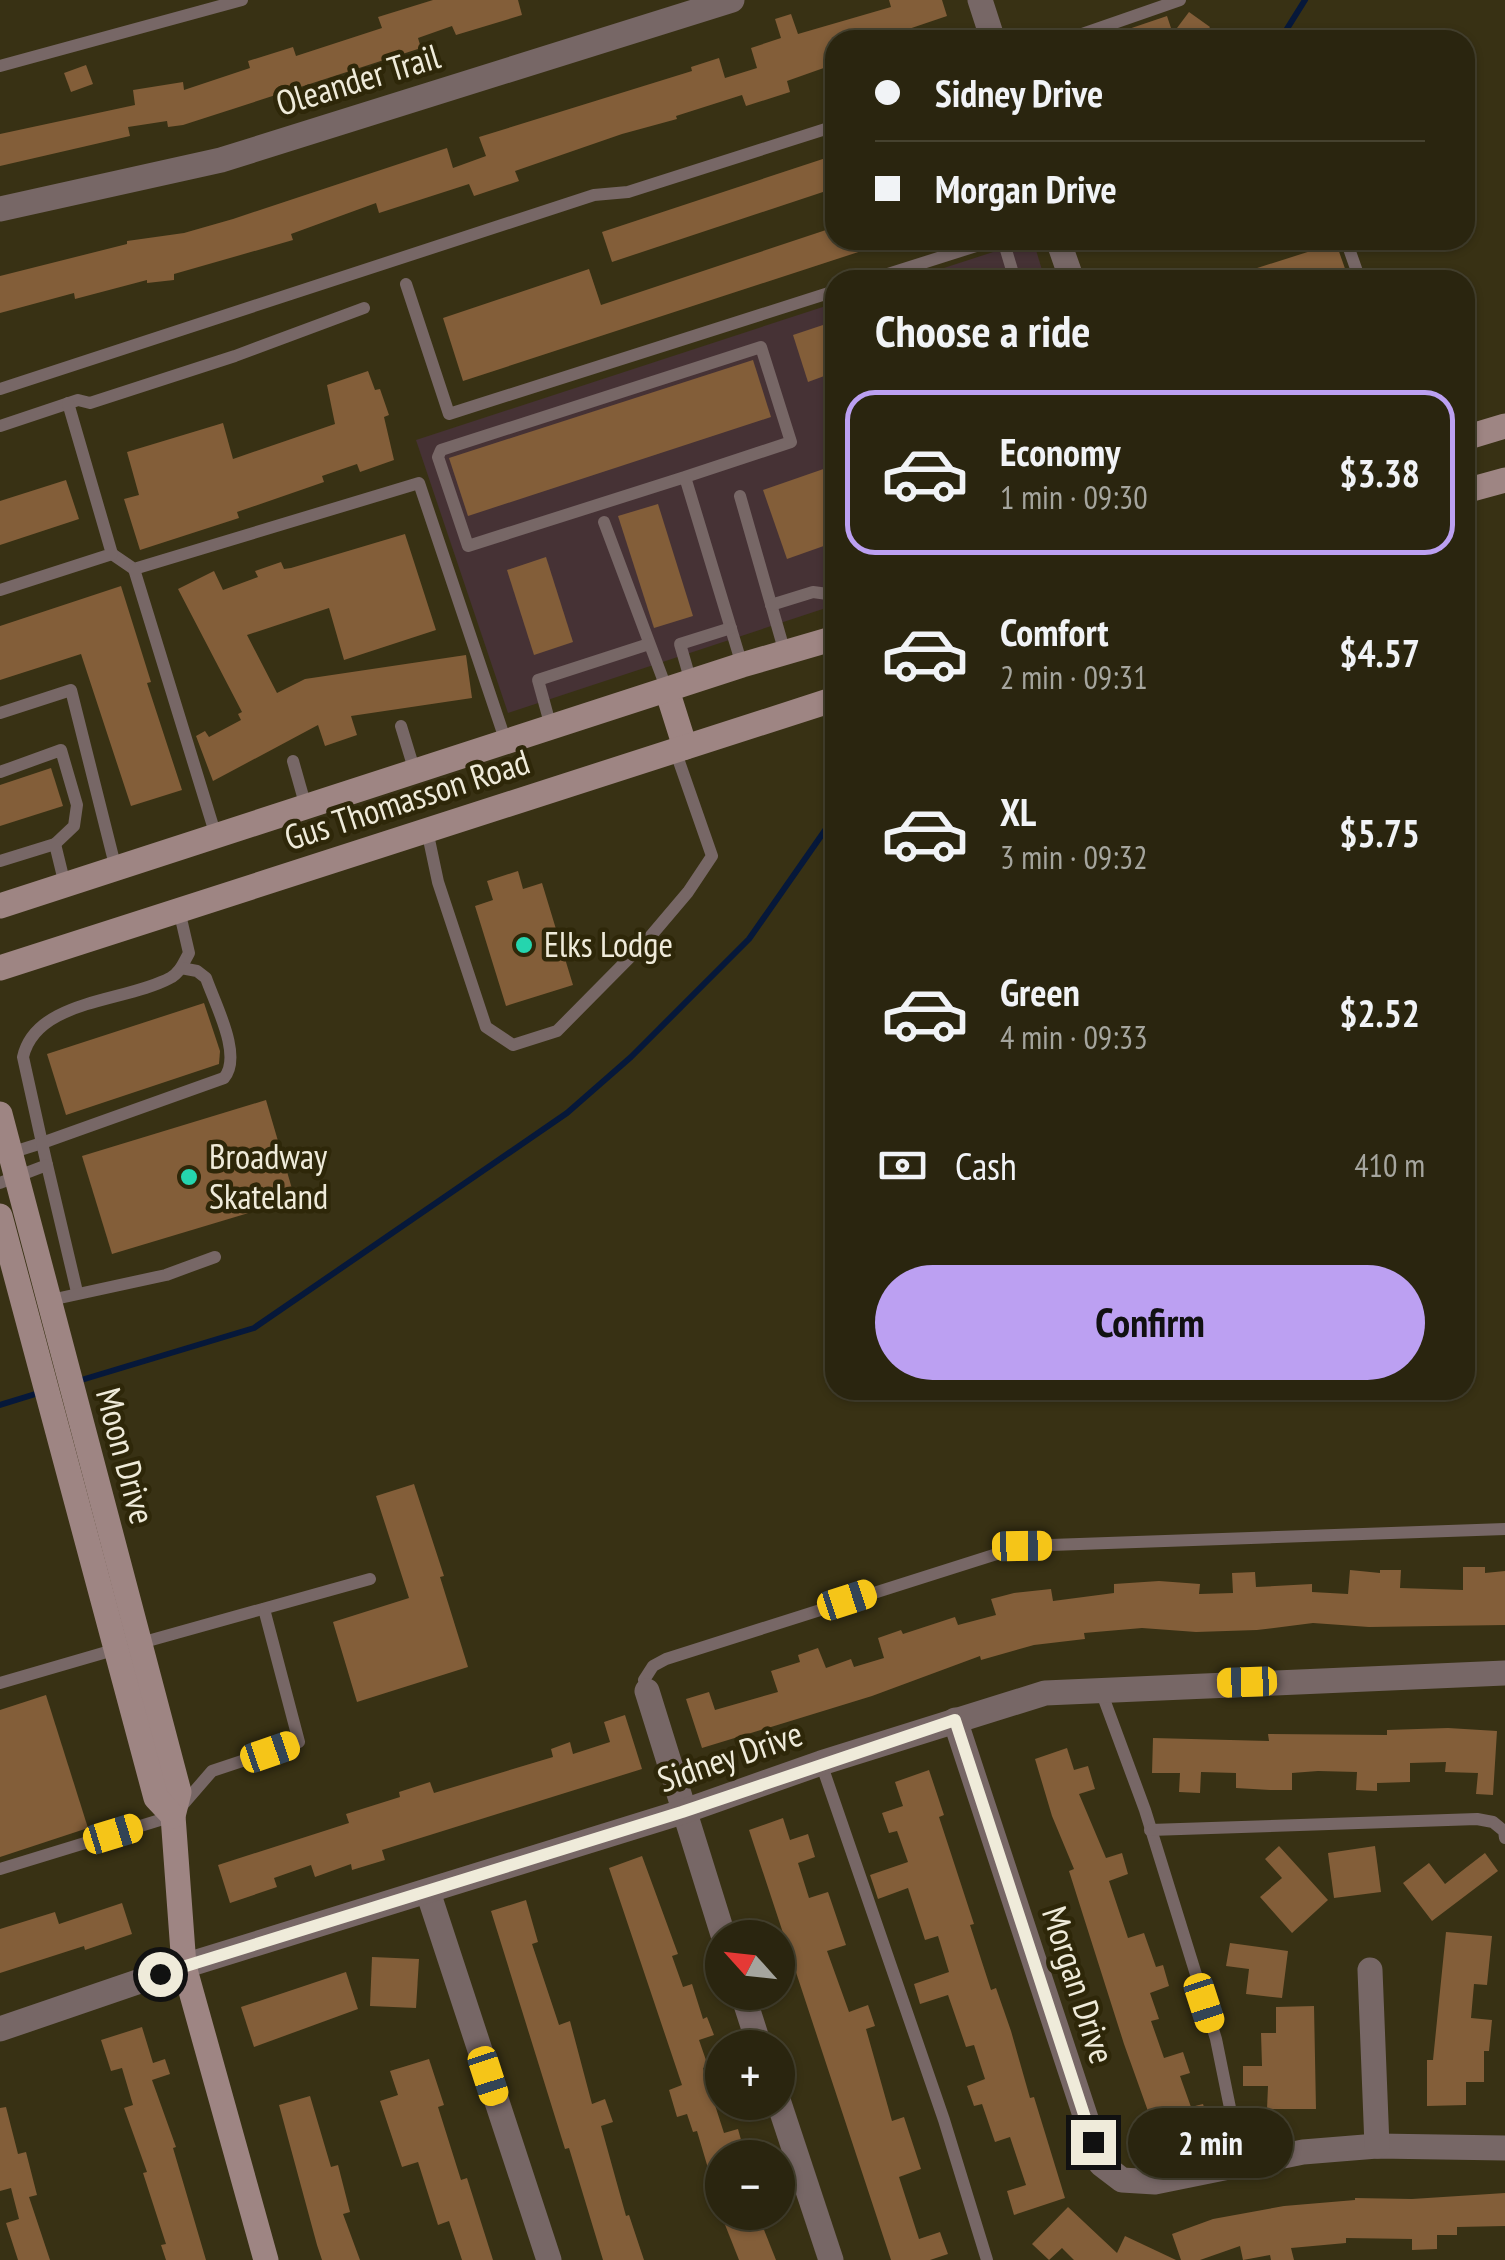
<!DOCTYPE html>
<meta charset="utf-8">
<style>
:root{--surface:#2a250f;--page:#36311d;--text:#f1f3f6;--muted:#a5a59e;--line:#46422f;--accent:#bca0f2}
body{margin:0;font-family:"PT Sans Narrow",sans-serif;background:var(--page);color:var(--text);height:100vh;display:flex;flex-direction:column;font-size:38px;white-space:nowrap}
*{box-sizing:border-box;margin:0}
p{font-size:32px;color:var(--muted)}
.icon{flex:none;width:55px;height:55px;fill:none;stroke:currentColor;stroke-width:2;stroke-linecap:round;stroke-linejoin:round}
.map{position:relative;flex:1;overflow:hidden}
.side{position:absolute;left:825px;top:270px;width:650px;height:1130px;display:flex;flex-direction:column;background:var(--surface);border-radius:30px;box-shadow:0 2px 8px #0004,0 0 0 2px var(--line)}
.side>*{flex:none}
.top-card{position:absolute;left:825px;top:30px;width:650px;height:220px;border-radius:30px;box-shadow:0 2px 8px #0004,0 0 0 2px var(--line);display:grid;align-content:center;height:220px;padding:0 50px;background:var(--surface)}
.needle{width:65px;rotate:297deg}
.tools{position:absolute;left:705px;top:1920px;display:grid;gap:20px}
.tools a{display:grid;place-items:center;width:90px;height:90px;border-radius:50%;background:var(--surface);box-shadow:0 2px 8px #0004,0 0 0 2px var(--line);font-size:50px}
.end{position:absolute;width:45px;height:45px;margin:-22px;border:12px solid #efebda;background:#111;box-shadow:0 0 0 5px #111}
.from{border-radius:50%}
.bubble{position:absolute;height:70px;border-radius:35px;background:var(--surface);box-shadow:0 2px 8px #0004,0 0 0 2px var(--line);font-size:32px;font-weight:600;line-height:70px;text-align:center}
.car{position:absolute;width:30px;height:60px;margin:-30px -15px;border-radius:12px;box-shadow:0 0 8px 2px #0007;background:linear-gradient(#f5c518 24%,#345 0 40%,#f5c518 0 76%,#345 0 86%,#f5c518 0)}
.top-card b{display:flex;align-items:center;gap:35px;height:95px;font-size:38px}
.top-card b+b{border-top:2px solid var(--line)}
.top-card i{width:25px;height:25px;background:var(--text)}
ul{padding:0;list-style:none}
li{display:flex;align-items:center;gap:30px;height:165px;margin:0 20px 15px;padding:0 30px;border:5px solid transparent;border-radius:30px}
li div{flex:1}
li b{display:block;font-size:38px}
li em{font-style:normal;font-weight:600}
li.active{border-color:var(--accent)}
li>.icon{width:90px;height:90px;stroke-width:1.5}
h2{padding:0 50px;font-size:45px;line-height:120px}
.pay{display:flex;align-items:center;gap:25px;height:110px;padding:0 50px;font-size:38px}
.pay p{margin-inline-start:auto}
.action{display:flex;gap:20px;margin-top:auto;padding:20px 50px}
.action a{flex:1;height:115px;border-radius:60px;background:var(--accent);color:#111;font-size:40px;font-weight:600;line-height:115px;text-align:center}
.map>svg:first-child{display:block}
</style>
<div class="map">
<svg width="1505" height="2260" viewBox="0 0 1505 2260">
<rect width="100%" height="100%" fill="#383114"/>
<g fill="#463235">
<path d="M 1030,240 L 1033,240 L 1045,280 L 907,280 Z"/>
<path d="M 835,303 L 835,605 L 508,713 L 416,440 Z"/>
</g>
<g fill="none" stroke-linecap="round" stroke-linejoin="round">
<g stroke="#06183a" stroke-width="6">
<path d="M 1280,40 L 1305,0"/>
<path d="M 78,1381 L 254,1328 L 567,1113 L 631,1057 L 749,939 L 835,816"/>
<path d="M 0,1405 L 42,1392"/>
</g>
</g>
<g fill="#835e39">
<path d="M 433,0 L 518,0 L 522,15 L 456,35 L 452,26 L 418,38 L 421,48 L 183,125 L 168,127 L 167,121 L 128,127 L 130,136 L 0,166 L 0,134 L 135,105 L 133,90 L 183,82 L 184,90 L 250,68 L 248,61 L 293,47 L 296,56 L 382,28 L 378,17 Z"/>
<path d="M 889,0 L 942,0 L 947,16 L 891,35 L 892,40 L 835,40 L 835,64 L 787,81 L 790,92 L 746,106 L 742,95 L 676,116 L 677,119 L 622,134 L 515,171 L 519,181 L 474,196 L 469,184 L 379,213 L 376,203 L 291,234 L 293,240 L 174,274 L 174,280 L 147,283 L 147,280 L 75,299 L 74,293 L 0,313 L 0,276 L 127,244 L 127,241 L 184,233 L 233,219 L 447,148 L 453,168 L 486,156 L 479,137 L 692,71 L 691,67 L 719,58 L 725,78 L 757,68 L 751,48 L 781,38 L 775,19 L 791,14 L 798,34 L 891,7 Z"/>
<path d="M 1189,12 L 1210,27 L 1201,40 L 1192,40 L 1177,28 Z"/>
<path d="M 1167,16 L 1175,40 L 1106,40 L 1105,37 Z"/>
<path d="M 86,65 L 93,84 L 71,92 L 64,73 Z"/>
<path d="M 835,155 L 835,188 L 612,262 L 602,232 Z"/>
<path d="M 835,227 L 835,240 L 885,240 L 886,243 L 463,381 L 443,318 L 589,269 L 601,305 Z"/>
<path d="M 1336,243 L 1349,280 L 1233,280 L 1232,276 Z"/>
<path d="M 835,321 L 835,372 L 808,382 L 793,335 Z"/>
<path d="M 753,360 L 771,417 L 468,516 L 449,458 Z"/>
<path d="M 368,371 L 375,390 L 380,389 L 389,415 L 384,417 L 394,460 L 360,472 L 357,464 L 322,476 L 324,482 L 237,512 L 239,518 L 140,550 L 124,499 L 139,495 L 127,452 L 223,423 L 233,459 L 335,424 L 327,385 Z"/>
<path d="M 835,465 L 835,542 L 787,559 L 763,490 Z"/>
<path d="M 66,480 L 79,519 L 0,545 L 0,501 Z"/>
<path d="M 658,504 L 693,616 L 654,628 L 618,516 Z"/>
<path d="M 405,534 L 436,630 L 344,660 L 329,608 L 247,635 L 277,693 L 305,679 L 466,655 L 472,698 L 351,716 L 357,735 L 325,746 L 318,725 L 213,781 L 196,736 L 205,731 L 209,737 L 241,720 L 238,714 L 242,712 L 178,589 L 214,571 L 223,590 L 258,577 L 255,571 L 281,562 L 284,569 L 291,568 Z"/>
<path d="M 546,557 L 573,642 L 534,655 L 507,570 Z"/>
<path d="M 121,586 L 151,682 L 147,683 L 182,790 L 131,806 L 81,654 L 0,680 L 0,626 Z"/>
<path d="M 51,768 L 63,806 L 0,826 L 0,785 Z"/>
<path d="M 518,871 L 523,889 L 542,883 L 573,985 L 506,1006 L 475,906 L 493,900 L 487,881 Z"/>
<path d="M 204,1003 L 220,1051 L 219,1064 L 66,1115 L 47,1054 Z"/>
<path d="M 266,1100 L 295,1199 L 112,1254 L 82,1156 Z"/>
<path d="M 414,1484 L 444,1576 L 440,1577 L 468,1667 L 357,1702 L 333,1622 L 409,1598 L 376,1496 Z"/>
<path d="M 1463,1567 L 1485,1567 L 1485,1573 L 1505,1571 L 1505,1625 L 1369,1627 L 1313,1623 L 1257,1630 L 1196,1632 L 1142,1628 L 1084,1633 L 1085,1639 L 1034,1645 L 981,1660 L 980,1656 L 872,1696 L 702,1748 L 686,1699 L 709,1692 L 715,1710 L 778,1692 L 771,1671 L 800,1662 L 798,1655 L 818,1648 L 826,1668 L 851,1659 L 854,1667 L 884,1658 L 878,1638 L 901,1630 L 903,1634 L 955,1617 L 958,1625 L 996,1615 L 991,1599 L 1014,1593 L 1051,1589 L 1053,1601 L 1114,1593 L 1114,1584 L 1159,1581 L 1200,1584 L 1199,1594 L 1233,1593 L 1232,1573 L 1255,1572 L 1256,1587 L 1312,1584 L 1312,1592 L 1348,1594 L 1350,1570 L 1380,1573 L 1380,1570 L 1401,1570 L 1400,1588 L 1463,1590 Z"/>
<path d="M 46,1695 L 88,1828 L 0,1857 L 0,1710 Z"/>
<path d="M 625,1715 L 642,1769 L 382,1850 L 385,1860 L 352,1870 L 351,1864 L 315,1877 L 311,1865 L 274,1878 L 277,1887 L 230,1903 L 218,1865 L 349,1823 L 346,1814 L 400,1797 L 399,1792 L 430,1782 L 434,1793 L 553,1757 L 551,1749 L 570,1742 L 573,1754 L 610,1742 L 604,1722 Z"/>
<path d="M 1448,1728 L 1497,1731 L 1493,1795 L 1476,1794 L 1478,1773 L 1445,1772 L 1446,1762 L 1410,1763 L 1410,1782 L 1377,1783 L 1377,1791 L 1356,1790 L 1357,1772 L 1318,1771 L 1292,1773 L 1292,1790 L 1270,1790 L 1236,1788 L 1236,1773 L 1201,1772 L 1200,1793 L 1179,1792 L 1180,1773 L 1152,1773 L 1153,1738 L 1269,1741 L 1268,1734 L 1387,1735 L 1387,1730 Z"/>
<path d="M 1067,1748 L 1074,1770 L 1088,1766 L 1095,1789 L 1079,1794 L 1106,1858 L 1122,1853 L 1128,1874 L 1109,1881 L 1128,1938 L 1144,1933 L 1156,1967 L 1163,1965 L 1169,1986 L 1150,1993 L 1159,2019 L 1151,2021 L 1164,2058 L 1183,2052 L 1190,2073 L 1180,2076 L 1191,2107 L 1203,2104 L 1210,2125 L 1159,2142 L 1124,2044 L 1069,1871 L 1074,1869 L 1052,1816 L 1035,1759 Z"/>
<path d="M 929,1770 L 944,1815 L 939,1817 L 974,1924 L 970,1925 L 991,1990 L 996,1988 L 1011,2031 L 1030,2098 L 1034,2097 L 1065,2198 L 1014,2215 L 1007,2191 L 1026,2185 L 1010,2137 L 995,2142 L 982,2104 L 974,2106 L 967,2086 L 985,2079 L 974,2045 L 966,2047 L 948,1995 L 920,2004 L 914,1984 L 949,1972 L 938,1936 L 925,1940 L 908,1888 L 878,1899 L 870,1875 L 908,1862 L 897,1831 L 889,1833 L 882,1813 L 903,1806 L 895,1782 Z"/>
<path d="M 783,1818 L 790,1840 L 808,1834 L 815,1857 L 798,1863 L 809,1898 L 828,1892 L 846,1945 L 827,1951 L 849,2012 L 868,2005 L 875,2026 L 866,2029 L 892,2121 L 904,2117 L 921,2169 L 899,2177 L 919,2239 L 940,2232 L 948,2254 L 930,2260 L 891,2260 L 749,1830 Z"/>
<path d="M 1279,1846 L 1328,1900 L 1292,1933 L 1260,1897 L 1282,1878 L 1265,1859 Z"/>
<path d="M 1375,1846 L 1381,1892 L 1334,1898 L 1328,1853 Z"/>
<path d="M 1485,1853 L 1498,1871 L 1432,1921 L 1403,1883 L 1429,1863 L 1445,1884 Z"/>
<path d="M 642,1856 L 678,1954 L 672,1956 L 683,1987 L 692,1984 L 703,2019 L 707,2017 L 714,2035 L 699,2040 L 708,2066 L 703,2068 L 724,2133 L 738,2129 L 746,2158 L 722,2158 L 722,2202 L 718,2202 L 697,2131 L 693,2132 L 687,2114 L 677,2117 L 669,2090 L 682,2085 L 609,1868 Z"/>
<path d="M 526,1900 L 538,1942 L 532,1944 L 559,2025 L 570,2021 L 592,2104 L 605,2099 L 613,2122 L 601,2126 L 626,2216 L 629,2215 L 644,2260 L 603,2260 L 569,2148 L 565,2149 L 491,1911 Z"/>
<path d="M 122,1903 L 132,1934 L 85,1950 L 84,1946 L 0,1973 L 0,1929 L 55,1912 L 59,1924 Z"/>
<path d="M 1446,1932 L 1492,1936 L 1487,1985 L 1474,1984 L 1471,2018 L 1492,2020 L 1489,2051 L 1484,2051 L 1484,2082 L 1466,2082 L 1466,2105 L 1427,2106 L 1427,2060 L 1433,2060 Z"/>
<path d="M 1230,1943 L 1288,1951 L 1282,1998 L 1246,1994 L 1249,1969 L 1226,1966 Z"/>
<path d="M 372,1957 L 419,1959 L 416,2008 L 370,2006 Z"/>
<path d="M 346,1972 L 358,2009 L 254,2047 L 241,2007 Z"/>
<path d="M 1314,2006 L 1316,2109 L 1267,2109 L 1268,2086 L 1243,2086 L 1243,2066 L 1262,2066 L 1261,2033 L 1276,2033 L 1276,2007 Z"/>
<path d="M 142,2027 L 153,2063 L 165,2059 L 170,2074 L 152,2080 L 176,2147 L 173,2148 L 206,2260 L 166,2260 L 161,2245 L 166,2244 L 143,2173 L 147,2172 L 124,2108 L 133,2105 L 122,2068 L 111,2071 L 101,2040 Z"/>
<path d="M 429,2059 L 444,2105 L 438,2107 L 461,2180 L 467,2178 L 493,2260 L 462,2260 L 449,2221 L 438,2225 L 418,2162 L 402,2167 L 380,2101 L 398,2095 L 390,2071 Z"/>
<path d="M 310,2096 L 331,2167 L 338,2165 L 350,2212 L 343,2214 L 360,2260 L 322,2260 L 317,2245 L 279,2105 Z"/>
<path d="M 6,2107 L 18,2154 L 26,2152 L 37,2195 L 29,2197 L 50,2260 L 18,2260 L 6,2223 L 19,2219 L 11,2188 L 0,2191 L 0,2108 Z"/>
<path d="M 1505,2193 L 1505,2226 L 1457,2227 L 1457,2235 L 1437,2235 L 1437,2249 L 1412,2250 L 1412,2239 L 1346,2238 L 1346,2243 L 1291,2248 L 1294,2260 L 1271,2260 L 1270,2255 L 1243,2260 L 1240,2246 L 1200,2260 L 1181,2260 L 1172,2234 L 1213,2219 L 1284,2206 L 1355,2200 L 1355,2198 L 1412,2199 Z"/>
<path d="M 1068,2207 L 1117,2253 L 1125,2236 L 1176,2260 L 1074,2260 L 1062,2248 L 1049,2260 L 1032,2244 Z"/>
<path d="M 720,2212 L 757,2212 L 776,2260 L 739,2260 Z"/>
</g>
<g fill="none" stroke-linecap="round" stroke-linejoin="round">
<g stroke="#776766" stroke-width="12">
<path d="M 1065,40 L 1180,0"/>
<path d="M 0,66 L 242,0"/>
<path d="M 1003,240 L 1015,280"/>
<path d="M 1346,240 L 1360,280"/>
<path d="M 869,280 L 995,240"/>
<path d="M 406,284 L 449,414 L 835,291"/>
<path d="M 0,389 L 594,195 L 628,192 L 835,126"/>
<path d="M 0,426 L 78,400 L 90,403 L 235,356 L 364,308"/>
<path d="M 685,477 L 791,442 L 761,347 L 441,450 L 438,457 L 468,546 L 685,477 L 742,665"/>
<path d="M 740,496 L 785,653"/>
<path d="M 604,522 L 667,690"/>
<path d="M 112,554 L 134,569 L 419,483 L 506,742"/>
<path d="M 134,569 L 216,836"/>
<path d="M 0,590 L 112,554 L 68,403"/>
<path d="M 771,605 L 813,592 L 835,595"/>
<path d="M 691,682 L 680,644 L 731,628"/>
<path d="M 0,713 L 71,690 L 116,869"/>
<path d="M 401,726 L 415,772"/>
<path d="M 551,727 L 538,680 L 649,644"/>
<path d="M 293,761 L 306,807"/>
<path d="M 0,772 L 61,750 L 77,805 L 74,826 L 55,844"/>
<path d="M 427,830 L 438,882 L 486,1027 L 513,1045 L 557,1031 L 649,938 L 688,892 L 712,856 L 675,750"/>
<path d="M 0,861 L 55,844 L 65,885"/>
<path d="M 7,1154 L 42,1143 L 23,1057 C 36,999 126,1002 170,978 C 180,973 184,962 189,953 L 179,910"/>
<path d="M 47,1165 L 42,1143 L 224,1078 C 243,1056 215,1004 206,978 L 197,971 L 181,968"/>
<path d="M 0,1183 L 47,1165 L 77,1292"/>
<path d="M 46,1301 L 166,1275 L 215,1257"/>
<path d="M 137,1644 L 370,1579"/>
<path d="M 0,1683 L 117,1649"/>
<path d="M 647,1691 L 644,1680 L 653,1666 L 666,1659 L 1022,1546 L 1505,1529"/>
<path d="M 1101,1691 L 1145,1810 L 1216,2039 L 1241,2162"/>
<path d="M 821,1763 L 944,2120 L 987,2260"/>
<path d="M 1150,1830 L 1477,1819 L 1493,1822 L 1504,1831 L 1505,1838"/>
<path d="M 0,1869 L 173,1816 L 212,1771 L 299,1742 L 264,1609"/>
</g>
<g stroke="#776766" stroke-width="25">
<path d="M 980,0 L 993,40"/>
<path d="M 0,209 L 221,160 L 732,0"/>
<path d="M 1058,240 L 1072,280"/>
<path d="M 647,1691 L 724,1938"/>
<path d="M 955,1720 L 1101,2164 L 1122,2180 L 1155,2182 L 1303,2152 L 1377,2146 L 1505,2148"/>
<path d="M 428,1892 L 549,2260"/>
<path d="M 1370,1970 L 1377,2146"/>
<path d="M 742,1992 L 760,2048"/>
<path d="M 0,2029 L 184,1966 L 682,1812 L 821,1763 L 1045,1693 L 1505,1673"/>
<path d="M 778,2100 L 831,2260"/>
</g>
<g stroke="#9e8583" stroke-width="25">
<path d="M 1465,438 L 1505,426"/>
<path d="M 1465,491 L 1505,480"/>
<path d="M 667,690 L 685,747"/>
<path d="M 0,906 L 742,665 L 835,638"/>
<path d="M 0,968 L 835,699"/>
<path d="M 0,1114 L 179,1792 L 173,1816 L 184,1966 L 266,2260"/>
<path d="M 0,1216 L 156,1798 L 173,1816"/>
</g>
</g>
<g fill="none" stroke-linecap="round" stroke-linejoin="round">
<path stroke="#efebda" stroke-width="12" d="M 160,1974 L 682,1812 L 955,1720 L 1093,2142"/>
</g>
<g fill="#25d5ae" stroke="#2e2709" stroke-width="4">
<circle cx="524" cy="945" r="10"/>
<circle cx="189" cy="1177" r="10"/>
</g>
<g text-anchor="middle" stroke-width="9" stroke-linejoin="round" paint-order="stroke">
<g font-size="35" fill="#efebda" stroke="#2e2709">
<text transform="translate(358 80) rotate(-17)" y="12">Oleander Trail</text>
<text transform="translate(407 800) rotate(-18)" y="12">Gus Thomasson Road</text>
<text transform="translate(125 1456) rotate(75)" y="12">Moon Drive</text>
<text transform="translate(730 1757) rotate(-19)" y="12">Sidney Drive</text>
<text transform="translate(1078 1985) rotate(72)" y="12">Morgan Drive</text>
</g>
<g font-size="35" fill="#efebda" stroke="#2e2709" text-anchor="start">
<text x="544" y="957">Elks Lodge</text>
<text x="209" y="1169">Broadway<tspan x="209" dy="40">Skateland</tspan></text>
</g>
</g>
</svg>
<div class="tools">
<a><svg class="needle" viewBox="-14 -14 28 28"><path d="M0-13l5 13h-10z" fill="#e53935"/><path d="M0 13l5-13h-10z" fill="#a5a59e"/></svg></a>
<a>+</a>
<a>−</a>
</div>
<i class="end from" style="left:160px;top:1974px"></i>
<i class="end" style="left:1093px;top:2142px"></i>
<div class="bubble" style="left:1128px;top:2108px;width:165px">2 min</div>
<i class="car" style="left:1022px;top:1546px;rotate:89deg"></i>
<i class="car" style="left:847px;top:1600px;rotate:72deg"></i>
<i class="car" style="left:1247px;top:1682px;rotate:268deg"></i>
<i class="car" style="left:270px;top:1752px;rotate:71deg"></i>
<i class="car" style="left:113px;top:1834px;rotate:73deg"></i>
<i class="car" style="left:1204px;top:2003px;rotate:162deg"></i>
<i class="car" style="left:488px;top:2076px;rotate:162deg"></i>
<div class="top-card">
<b><i class="from"></i>Sidney Drive</b>
<b><i></i>Morgan Drive</b>
</div>
<section class="side">
<h2>Choose a ride</h2>
<ul>
<li class="active"><svg class="icon" aria-label="car" viewBox="0 0 24 24"><path d="M5 17H2v-5l4-1 3-4h7l3 4 3 1v5h-3M9 17h6M6 11h13"/><circle cx="7" cy="17" r="2"/><circle cx="17" cy="17" r="2"/></svg><div><b>Economy</b><p>1 min · 09:30</p></div><em>$3.38</em></li>
<li><svg class="icon" aria-label="car" viewBox="0 0 24 24"><path d="M5 17H2v-5l4-1 3-4h7l3 4 3 1v5h-3M9 17h6M6 11h13"/><circle cx="7" cy="17" r="2"/><circle cx="17" cy="17" r="2"/></svg><div><b>Comfort</b><p>2 min · 09:31</p></div><em>$4.57</em></li>
<li><svg class="icon" aria-label="car" viewBox="0 0 24 24"><path d="M5 17H2v-5l4-1 3-4h7l3 4 3 1v5h-3M9 17h6M6 11h13"/><circle cx="7" cy="17" r="2"/><circle cx="17" cy="17" r="2"/></svg><div><b>XL</b><p>3 min · 09:32</p></div><em>$5.75</em></li>
<li><svg class="icon" aria-label="car" viewBox="0 0 24 24"><path d="M5 17H2v-5l4-1 3-4h7l3 4 3 1v5h-3M9 17h6M6 11h13"/><circle cx="7" cy="17" r="2"/><circle cx="17" cy="17" r="2"/></svg><div><b>Green</b><p>4 min · 09:33</p></div><em>$2.52</em></li>
</ul>
<div class="pay"><svg class="icon" aria-label="cash" viewBox="0 0 24 24"><path d="M3 7h18v10H3z"/><circle cx="12" cy="12" r="2"/></svg>Cash<p>410 m</p></div>
<div class="action"><a>Confirm</a></div>
</section>
</div>
